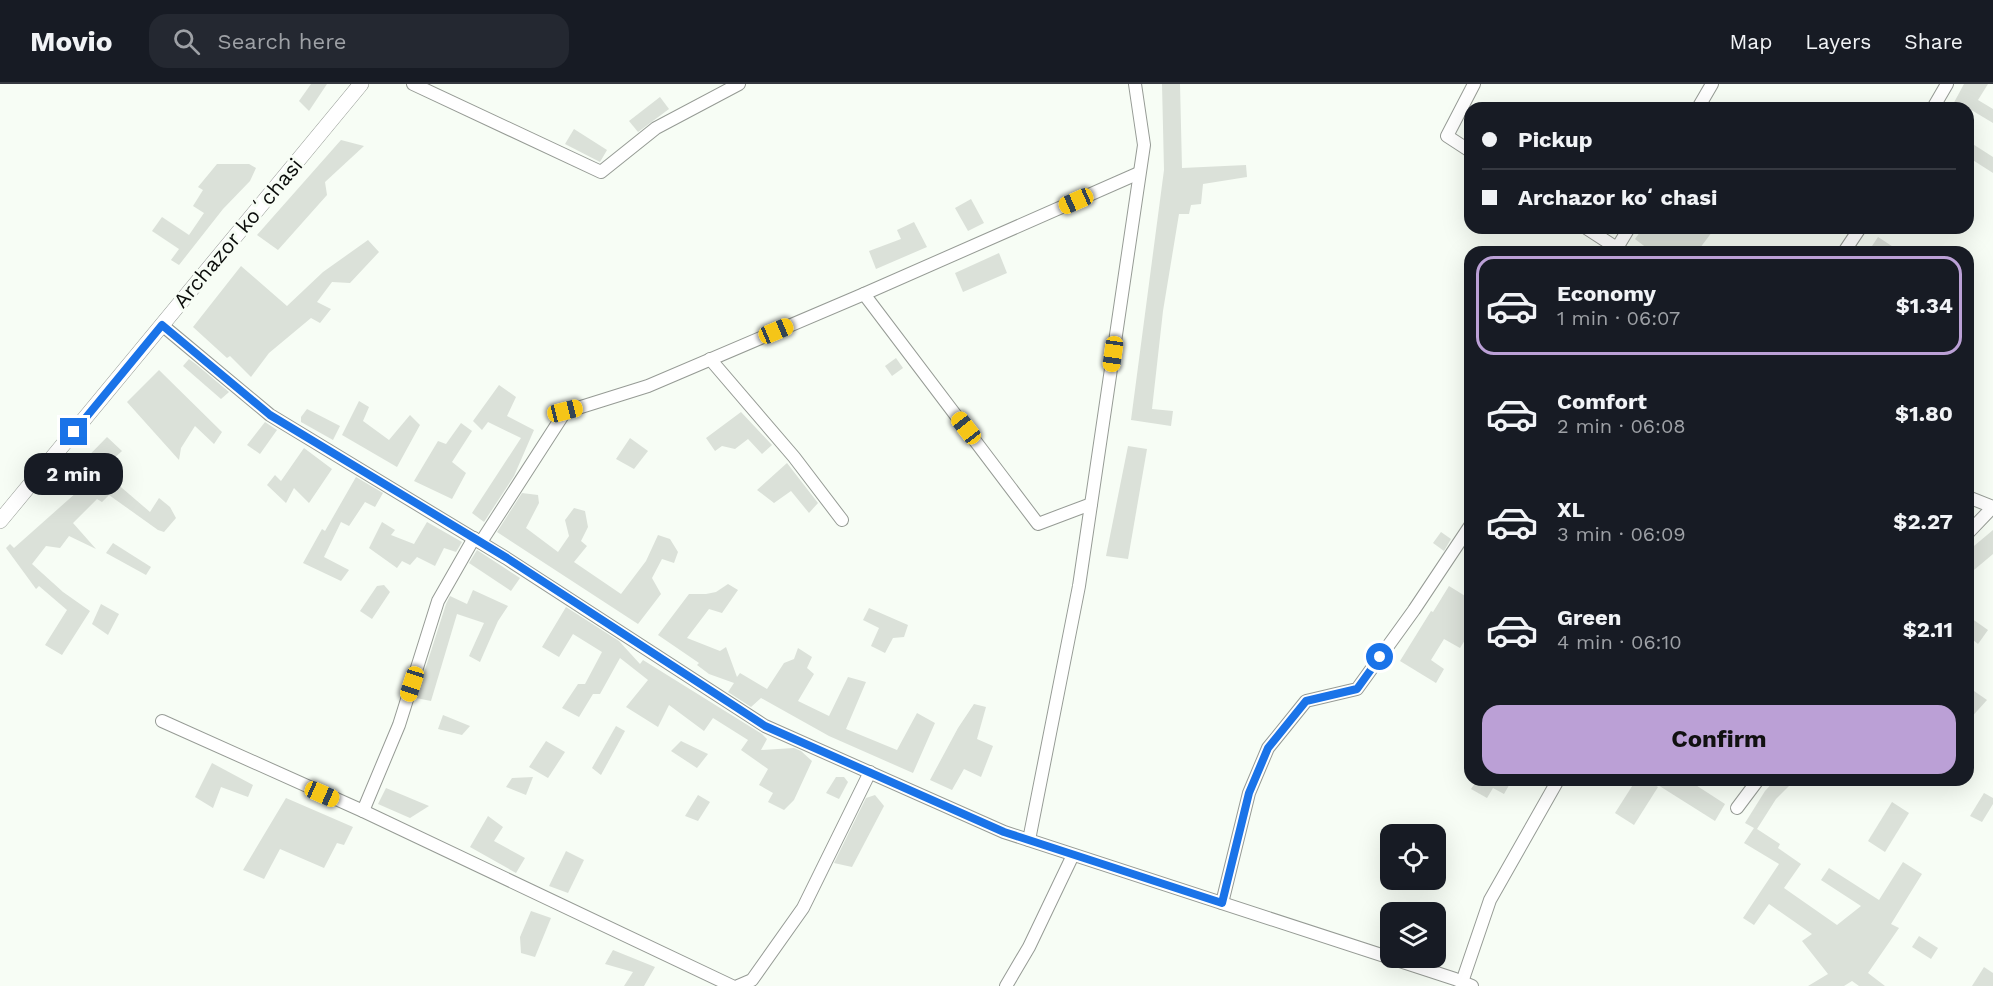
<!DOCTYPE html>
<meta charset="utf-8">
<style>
:root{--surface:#171b24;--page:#242831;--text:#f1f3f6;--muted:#9ea1a6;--line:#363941;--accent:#bba0d6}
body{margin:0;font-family:"Work Sans",sans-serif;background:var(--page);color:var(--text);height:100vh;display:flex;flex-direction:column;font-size:22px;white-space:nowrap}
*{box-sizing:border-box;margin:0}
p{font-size:20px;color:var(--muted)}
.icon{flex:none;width:33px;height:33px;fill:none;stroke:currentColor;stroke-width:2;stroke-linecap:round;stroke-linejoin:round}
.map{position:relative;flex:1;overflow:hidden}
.details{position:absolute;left:1464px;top:162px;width:510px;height:540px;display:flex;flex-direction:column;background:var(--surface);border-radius:18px;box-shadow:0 6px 24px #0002}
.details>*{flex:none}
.guide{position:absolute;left:1464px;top:18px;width:510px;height:132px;border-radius:18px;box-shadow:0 6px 24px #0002;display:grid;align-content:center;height:132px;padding:0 18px;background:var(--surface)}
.tools{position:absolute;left:1380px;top:740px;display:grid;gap:12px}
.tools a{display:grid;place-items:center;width:66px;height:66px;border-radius:12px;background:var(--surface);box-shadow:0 6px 24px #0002;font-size:30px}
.end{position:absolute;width:27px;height:27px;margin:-14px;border:8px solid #1a73e8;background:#fff;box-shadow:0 0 0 3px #fff}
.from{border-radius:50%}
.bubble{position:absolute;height:42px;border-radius:18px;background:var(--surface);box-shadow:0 6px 24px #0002;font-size:20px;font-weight:700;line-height:42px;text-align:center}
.car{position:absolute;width:18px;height:36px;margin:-18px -9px;border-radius:8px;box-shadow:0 0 4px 2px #0007;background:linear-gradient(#f5c518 24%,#345 0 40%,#f5c518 0 76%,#345 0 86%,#f5c518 0)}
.guide b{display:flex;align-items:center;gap:21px;height:57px;font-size:22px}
.guide b+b{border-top:2px solid var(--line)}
.guide i{width:15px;height:15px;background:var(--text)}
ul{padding:10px 0 0;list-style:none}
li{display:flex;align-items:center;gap:18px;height:99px;margin:0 12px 9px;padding:0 6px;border:3px solid transparent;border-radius:18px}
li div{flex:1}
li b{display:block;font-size:22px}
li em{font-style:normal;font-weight:700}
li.active{border-color:var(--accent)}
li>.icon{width:54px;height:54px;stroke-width:1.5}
.cta{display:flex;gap:12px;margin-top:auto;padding:12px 18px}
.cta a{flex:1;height:69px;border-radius:18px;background:var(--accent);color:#111;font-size:24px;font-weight:700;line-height:69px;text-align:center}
header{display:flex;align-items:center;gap:36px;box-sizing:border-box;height:84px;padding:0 30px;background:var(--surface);border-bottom:2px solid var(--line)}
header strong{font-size:28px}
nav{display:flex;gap:33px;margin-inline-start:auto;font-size:21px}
.search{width:420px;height:54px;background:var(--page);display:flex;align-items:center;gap:15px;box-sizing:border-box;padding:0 21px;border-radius:18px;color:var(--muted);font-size:22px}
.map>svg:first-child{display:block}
</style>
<header>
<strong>Movio</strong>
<div class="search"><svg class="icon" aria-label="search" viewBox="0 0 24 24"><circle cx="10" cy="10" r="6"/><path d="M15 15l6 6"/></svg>Search here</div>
<nav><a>Map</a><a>Layers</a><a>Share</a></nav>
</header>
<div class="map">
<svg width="1993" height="902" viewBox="0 0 1993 902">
<rect width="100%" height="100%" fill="#f7fdf5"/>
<g fill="#dbe1d9">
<path d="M 311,0 L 327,0 L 309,27 L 299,17 Z"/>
<path d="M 1162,0 L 1180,0 L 1182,84 L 1246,81 L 1247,93 L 1203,100 L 1201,120 L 1191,121 L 1189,130 L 1179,130 L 1163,227 L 1152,325 L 1173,327 L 1171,342 L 1131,336 L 1164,86 Z"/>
<path d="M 1964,0 L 1988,0 L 1978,16 L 1993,25 L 1993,39 L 1968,24 L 1951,24 Z"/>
<path d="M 660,13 L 669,25 L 638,48 L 629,37 Z"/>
<path d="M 574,45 L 607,66 L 600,78 L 565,60 Z"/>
<path d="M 341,56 L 364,62 L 325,98 L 327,111 L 278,166 L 257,151 Z"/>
<path d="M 1968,57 L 1993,73 L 1993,89 L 1968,73 Z"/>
<path d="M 217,80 L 249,80 L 256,84 L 250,97 L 223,125 L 179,181 L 171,176 L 179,165 L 152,147 L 162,133 L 189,151 L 204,129 L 193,122 L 203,106 L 198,103 Z"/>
<path d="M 971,115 L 984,139 L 968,147 L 955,124 Z"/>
<path d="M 914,138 L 927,163 L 876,185 L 869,167 L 901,155 L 897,146 Z"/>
<path d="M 1643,144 L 1715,144 L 1697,168 L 1652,168 L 1635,155 Z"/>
<path d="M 1878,153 L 1901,168 L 1868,168 Z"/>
<path d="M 368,156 L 379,168 L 350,199 L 332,198 L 317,218 L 331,225 L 320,239 L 311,234 L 269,269 L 251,293 L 230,272 L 227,274 L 193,243 L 241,182 L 287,222 L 323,188 Z"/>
<path d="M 999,169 L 1007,189 L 963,208 L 955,189 Z"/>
<path d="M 896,274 L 903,284 L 892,292 L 885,282 Z"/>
<path d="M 189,275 L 197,281 L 229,308 L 221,315 L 183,282 Z"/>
<path d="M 159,286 L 222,348 L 214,360 L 195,342 L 181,364 L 179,376 L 127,318 Z"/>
<path d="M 499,301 L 516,313 L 507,332 L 534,346 L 514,392 L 484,438 L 472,429 L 521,354 L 488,338 L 482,346 L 473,337 Z"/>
<path d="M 359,317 L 369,323 L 363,337 L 389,356 L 410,331 L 420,341 L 397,383 L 342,351 Z"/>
<path d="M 307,325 L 340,342 L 333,356 L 301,338 L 301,333 Z"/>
<path d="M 741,328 L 772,361 L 762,370 L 748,355 L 735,365 L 722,362 L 715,367 L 706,354 Z"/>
<path d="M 265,338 L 277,346 L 260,370 L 247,361 Z"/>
<path d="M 461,339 L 472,347 L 452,378 L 466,389 L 452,415 L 414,397 L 438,357 L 446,360 Z"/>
<path d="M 107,353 L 122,367 L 101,386 L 150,428 L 159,414 L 170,423 L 176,434 L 164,448 L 158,446 L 109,411 L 102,418 L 97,415 L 73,439 L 96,465 L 69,452 L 60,464 L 46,462 L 32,480 L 63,508 L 90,527 L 62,571 L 45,561 L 67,526 L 39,502 L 36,505 L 6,464 L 10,460 L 14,464 L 77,408 L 64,397 Z"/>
<path d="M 630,354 L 648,367 L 634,385 L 616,375 Z"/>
<path d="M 1128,362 L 1147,365 L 1128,475 L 1106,472 Z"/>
<path d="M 304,364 L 332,385 L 309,419 L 294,404 L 286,419 L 267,401 L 275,391 L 281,397 Z"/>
<path d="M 787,379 L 818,419 L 809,429 L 791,407 L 774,419 L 757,406 Z"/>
<path d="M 356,393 L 383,409 L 375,423 L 365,418 L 349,442 L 341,438 L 324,473 L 349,486 L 341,497 L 303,479 L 322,445 L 325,447 Z"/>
<path d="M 522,409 L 538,411 L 539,419 L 526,444 L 558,468 L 569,452 L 565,436 L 574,424 L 585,427 L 588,443 L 581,457 L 587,462 L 574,478 L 621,510 L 646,477 L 658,451 L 670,455 L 678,468 L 674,479 L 662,475 L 652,494 L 661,510 L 638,540 L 497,448 Z"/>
<path d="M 382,438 L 395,446 L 391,451 L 414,460 L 427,438 L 462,458 L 456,468 L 444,464 L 435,482 L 417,473 L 410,481 L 402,477 L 397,484 L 369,464 Z"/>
<path d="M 1993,446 L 1993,470 L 1968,491 L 1968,467 Z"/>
<path d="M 1441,448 L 1451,455 L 1444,467 L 1433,459 Z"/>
<path d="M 113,459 L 151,483 L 146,491 L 106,469 Z"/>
<path d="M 477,466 L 520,494 L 511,507 L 469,479 Z"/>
<path d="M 728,500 L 738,506 L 722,529 L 709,525 L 687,554 L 720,567 L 726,563 L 737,593 L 740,589 L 767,605 L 784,579 L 794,575 L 798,564 L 812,573 L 807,584 L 814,590 L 798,617 L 829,632 L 848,593 L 866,598 L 846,645 L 897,666 L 917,629 L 935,639 L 913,689 L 829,652 L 761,614 L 751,623 L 728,608 L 734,599 L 709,590 L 697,581 L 699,579 L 658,551 L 689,510 L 706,510 L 716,508 Z"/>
<path d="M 384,501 L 390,508 L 372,535 L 360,527 L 377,502 Z"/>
<path d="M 1449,502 L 1470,515 L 1470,559 L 1465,556 L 1460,564 L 1444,555 L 1431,576 L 1444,585 L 1436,599 L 1400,577 L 1431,527 L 1433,528 Z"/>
<path d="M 473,506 L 508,522 L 498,537 L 480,578 L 469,572 L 484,539 L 457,530 L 431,617 L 416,614 L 446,520 L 450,512 L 467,520 Z"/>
<path d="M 101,520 L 119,530 L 108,551 L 92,540 Z"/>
<path d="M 566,523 L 619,557 L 640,580 L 643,576 L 762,650 L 767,655 L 761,666 L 794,664 L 801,667 L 812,677 L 794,716 L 784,726 L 768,718 L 773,709 L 759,701 L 768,685 L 741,666 L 748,656 L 713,634 L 704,647 L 669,621 L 658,643 L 626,623 L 648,596 L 620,574 L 600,610 L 593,610 L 579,633 L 562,624 L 578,600 L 585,600 L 602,568 L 573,550 L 559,573 L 542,563 Z"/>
<path d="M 869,524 L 908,541 L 904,553 L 893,554 L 885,569 L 871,562 L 879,544 L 863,536 Z"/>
<path d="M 1968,532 L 1988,546 L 1978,560 L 1968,552 Z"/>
<path d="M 1974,607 L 1987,616 L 1968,637 L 1968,613 Z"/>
<path d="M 974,620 L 986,623 L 977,655 L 993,662 L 981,693 L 964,685 L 952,706 L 930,696 L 958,644 Z"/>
<path d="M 443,631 L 470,642 L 462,651 L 438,645 Z"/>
<path d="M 616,642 L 625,647 L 601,691 L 592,684 Z"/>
<path d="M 546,657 L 565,668 L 548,694 L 529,683 Z"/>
<path d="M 681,657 L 708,670 L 697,684 L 671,667 Z"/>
<path d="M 212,679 L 253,701 L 248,713 L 221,703 L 213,724 L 195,713 Z"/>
<path d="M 533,693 L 526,711 L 506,703 L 512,694 Z"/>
<path d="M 836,693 L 844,693 L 848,698 L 839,715 L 826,709 Z"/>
<path d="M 1477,696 L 1512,696 L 1504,710 L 1493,704 L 1487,714 L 1471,705 Z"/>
<path d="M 1636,696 L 1647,696 L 1658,703 L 1634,741 L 1615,729 Z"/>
<path d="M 1650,696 L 1688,696 L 1725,720 L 1715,737 Z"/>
<path d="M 1775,696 L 1795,696 L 1776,715 L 1757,745 L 1780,760 L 1778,764 L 1801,780 L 1784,804 L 1837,841 L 1861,822 L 1821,796 L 1829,784 L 1879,816 L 1903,778 L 1922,790 L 1891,840 L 1899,844 L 1868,889 L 1885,902 L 1859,902 L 1852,897 L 1844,902 L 1808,902 L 1828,890 L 1802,857 L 1812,850 L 1769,820 L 1754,841 L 1743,834 L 1779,780 L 1744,759 L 1754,744 L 1745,739 L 1765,707 Z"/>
<path d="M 386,704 L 429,722 L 410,734 L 378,720 Z"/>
<path d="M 1984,709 L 1993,714 L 1993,720 L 1982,738 L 1970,732 Z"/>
<path d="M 698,711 L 710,718 L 698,737 L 685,732 Z"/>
<path d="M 875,711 L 884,722 L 852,783 L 834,779 L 866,714 Z"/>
<path d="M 286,714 L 353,743 L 344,761 L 337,759 L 324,784 L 280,765 L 264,795 L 243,786 Z"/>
<path d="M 1892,718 L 1909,729 L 1885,768 L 1868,757 Z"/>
<path d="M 488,732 L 503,743 L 494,757 L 525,774 L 516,789 L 470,763 Z"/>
<path d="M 566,767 L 584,776 L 568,809 L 549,802 Z"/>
<path d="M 531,827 L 551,834 L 535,873 L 521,869 L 520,853 Z"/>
<path d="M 1919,852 L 1938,864 L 1931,875 L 1912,863 Z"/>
<path d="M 613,866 L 655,883 L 644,902 L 624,902 L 633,888 L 605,880 Z"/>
<path d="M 1984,883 L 1993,889 L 1993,902 L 1972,902 Z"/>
</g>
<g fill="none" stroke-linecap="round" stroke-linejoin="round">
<defs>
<g id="minor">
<path d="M 413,0 L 601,88 L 656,44 L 739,0"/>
<path d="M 1698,24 L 1712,0"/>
<path d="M 1933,24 L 1947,0"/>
<path d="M 1470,67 L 1447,52 L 1474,0"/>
<path d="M 1586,144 L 1623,168"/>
<path d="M 1617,164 L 1629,144"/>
<path d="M 1844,168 L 1860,144"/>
<path d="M 864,210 L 1139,89"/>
<path d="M 162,241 L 270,331 L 506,474 L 765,642 L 1004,748 L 1455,895 L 1472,902"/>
<path d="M 710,275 L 794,373 L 842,436"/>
<path d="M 1968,413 L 1993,423"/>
<path d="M 1968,449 L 1992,424"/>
<path d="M 481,458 L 565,328 L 648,302 L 864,210 L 1038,440 L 1091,420"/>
<path d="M 162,637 L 363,727 L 732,902"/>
<path d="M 1737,724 L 1758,696"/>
<path d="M 363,727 L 399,641 L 438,517 L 474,454"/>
<path d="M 1029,756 L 1079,502 L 1144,61 L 1135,0"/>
<path d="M 1222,819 L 1249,709 L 1268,664 L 1306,617 L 1357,605 L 1414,526 L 1470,442"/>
<path d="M 1462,898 L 1490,816 L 1558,696"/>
<path d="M 738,902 L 752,896 L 803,824 L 870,688"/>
<path d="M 1006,902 L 1029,863 L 1073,771"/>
</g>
<path id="tertiary" d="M 0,437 L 361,0"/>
</defs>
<use href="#minor" stroke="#969b95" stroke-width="14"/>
<use href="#tertiary" stroke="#969b95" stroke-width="16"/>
<use href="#minor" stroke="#fff" stroke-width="12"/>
<use href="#tertiary" stroke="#fff" stroke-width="15"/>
</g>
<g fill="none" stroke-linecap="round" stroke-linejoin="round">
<path stroke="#1a73e8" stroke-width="8" d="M 74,348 L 162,241 L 270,331 L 507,474 L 765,642 L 1004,748 L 1222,819 L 1249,709 L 1268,664 L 1306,617 L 1357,605 L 1380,573"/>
</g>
<g text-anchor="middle" stroke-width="6" stroke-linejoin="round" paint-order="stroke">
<g font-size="21" fill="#0a0c0a" stroke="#f7fdf5">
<text transform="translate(238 149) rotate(-50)" y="7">Archazor koʻchasi</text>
</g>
</g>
</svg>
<div class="tools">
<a><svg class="icon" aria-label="locate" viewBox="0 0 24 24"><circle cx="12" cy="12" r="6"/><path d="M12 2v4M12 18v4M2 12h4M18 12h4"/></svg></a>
<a><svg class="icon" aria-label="layers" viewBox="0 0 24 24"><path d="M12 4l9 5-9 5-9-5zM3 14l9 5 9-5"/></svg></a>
</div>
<i class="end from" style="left:1380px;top:573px"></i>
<i class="end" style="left:74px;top:348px"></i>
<div class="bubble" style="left:24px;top:369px;width:99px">2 min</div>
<i class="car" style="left:1076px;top:117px;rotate:246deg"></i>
<i class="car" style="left:776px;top:247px;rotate:67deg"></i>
<i class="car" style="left:1113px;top:270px;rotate:188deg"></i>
<i class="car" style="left:565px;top:327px;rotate:76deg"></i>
<i class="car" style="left:966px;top:344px;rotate:322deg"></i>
<i class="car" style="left:412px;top:600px;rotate:198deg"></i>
<i class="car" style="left:322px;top:710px;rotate:114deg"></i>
<div class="guide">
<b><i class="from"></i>Pickup</b>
<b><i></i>Archazor koʻchasi</b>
</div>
<section class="details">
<ul>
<li class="active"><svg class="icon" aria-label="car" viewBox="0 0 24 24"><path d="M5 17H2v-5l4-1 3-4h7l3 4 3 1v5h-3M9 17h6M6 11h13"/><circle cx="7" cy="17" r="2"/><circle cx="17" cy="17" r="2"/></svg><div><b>Economy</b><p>1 min · 06:07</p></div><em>$1.34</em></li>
<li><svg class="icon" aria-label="car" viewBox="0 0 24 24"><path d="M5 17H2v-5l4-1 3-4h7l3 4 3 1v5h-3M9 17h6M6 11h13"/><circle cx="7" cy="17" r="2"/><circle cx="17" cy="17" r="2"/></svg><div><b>Comfort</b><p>2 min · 06:08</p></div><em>$1.80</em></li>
<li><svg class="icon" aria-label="car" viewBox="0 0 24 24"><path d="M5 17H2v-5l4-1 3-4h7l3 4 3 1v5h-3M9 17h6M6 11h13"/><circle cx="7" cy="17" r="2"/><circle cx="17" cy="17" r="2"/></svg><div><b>XL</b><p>3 min · 06:09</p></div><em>$2.27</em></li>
<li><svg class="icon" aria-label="car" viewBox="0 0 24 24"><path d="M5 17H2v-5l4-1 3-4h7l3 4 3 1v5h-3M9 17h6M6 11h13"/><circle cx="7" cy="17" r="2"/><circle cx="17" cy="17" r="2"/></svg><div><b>Green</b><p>4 min · 06:10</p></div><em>$2.11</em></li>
</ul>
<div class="cta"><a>Confirm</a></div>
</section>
</div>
